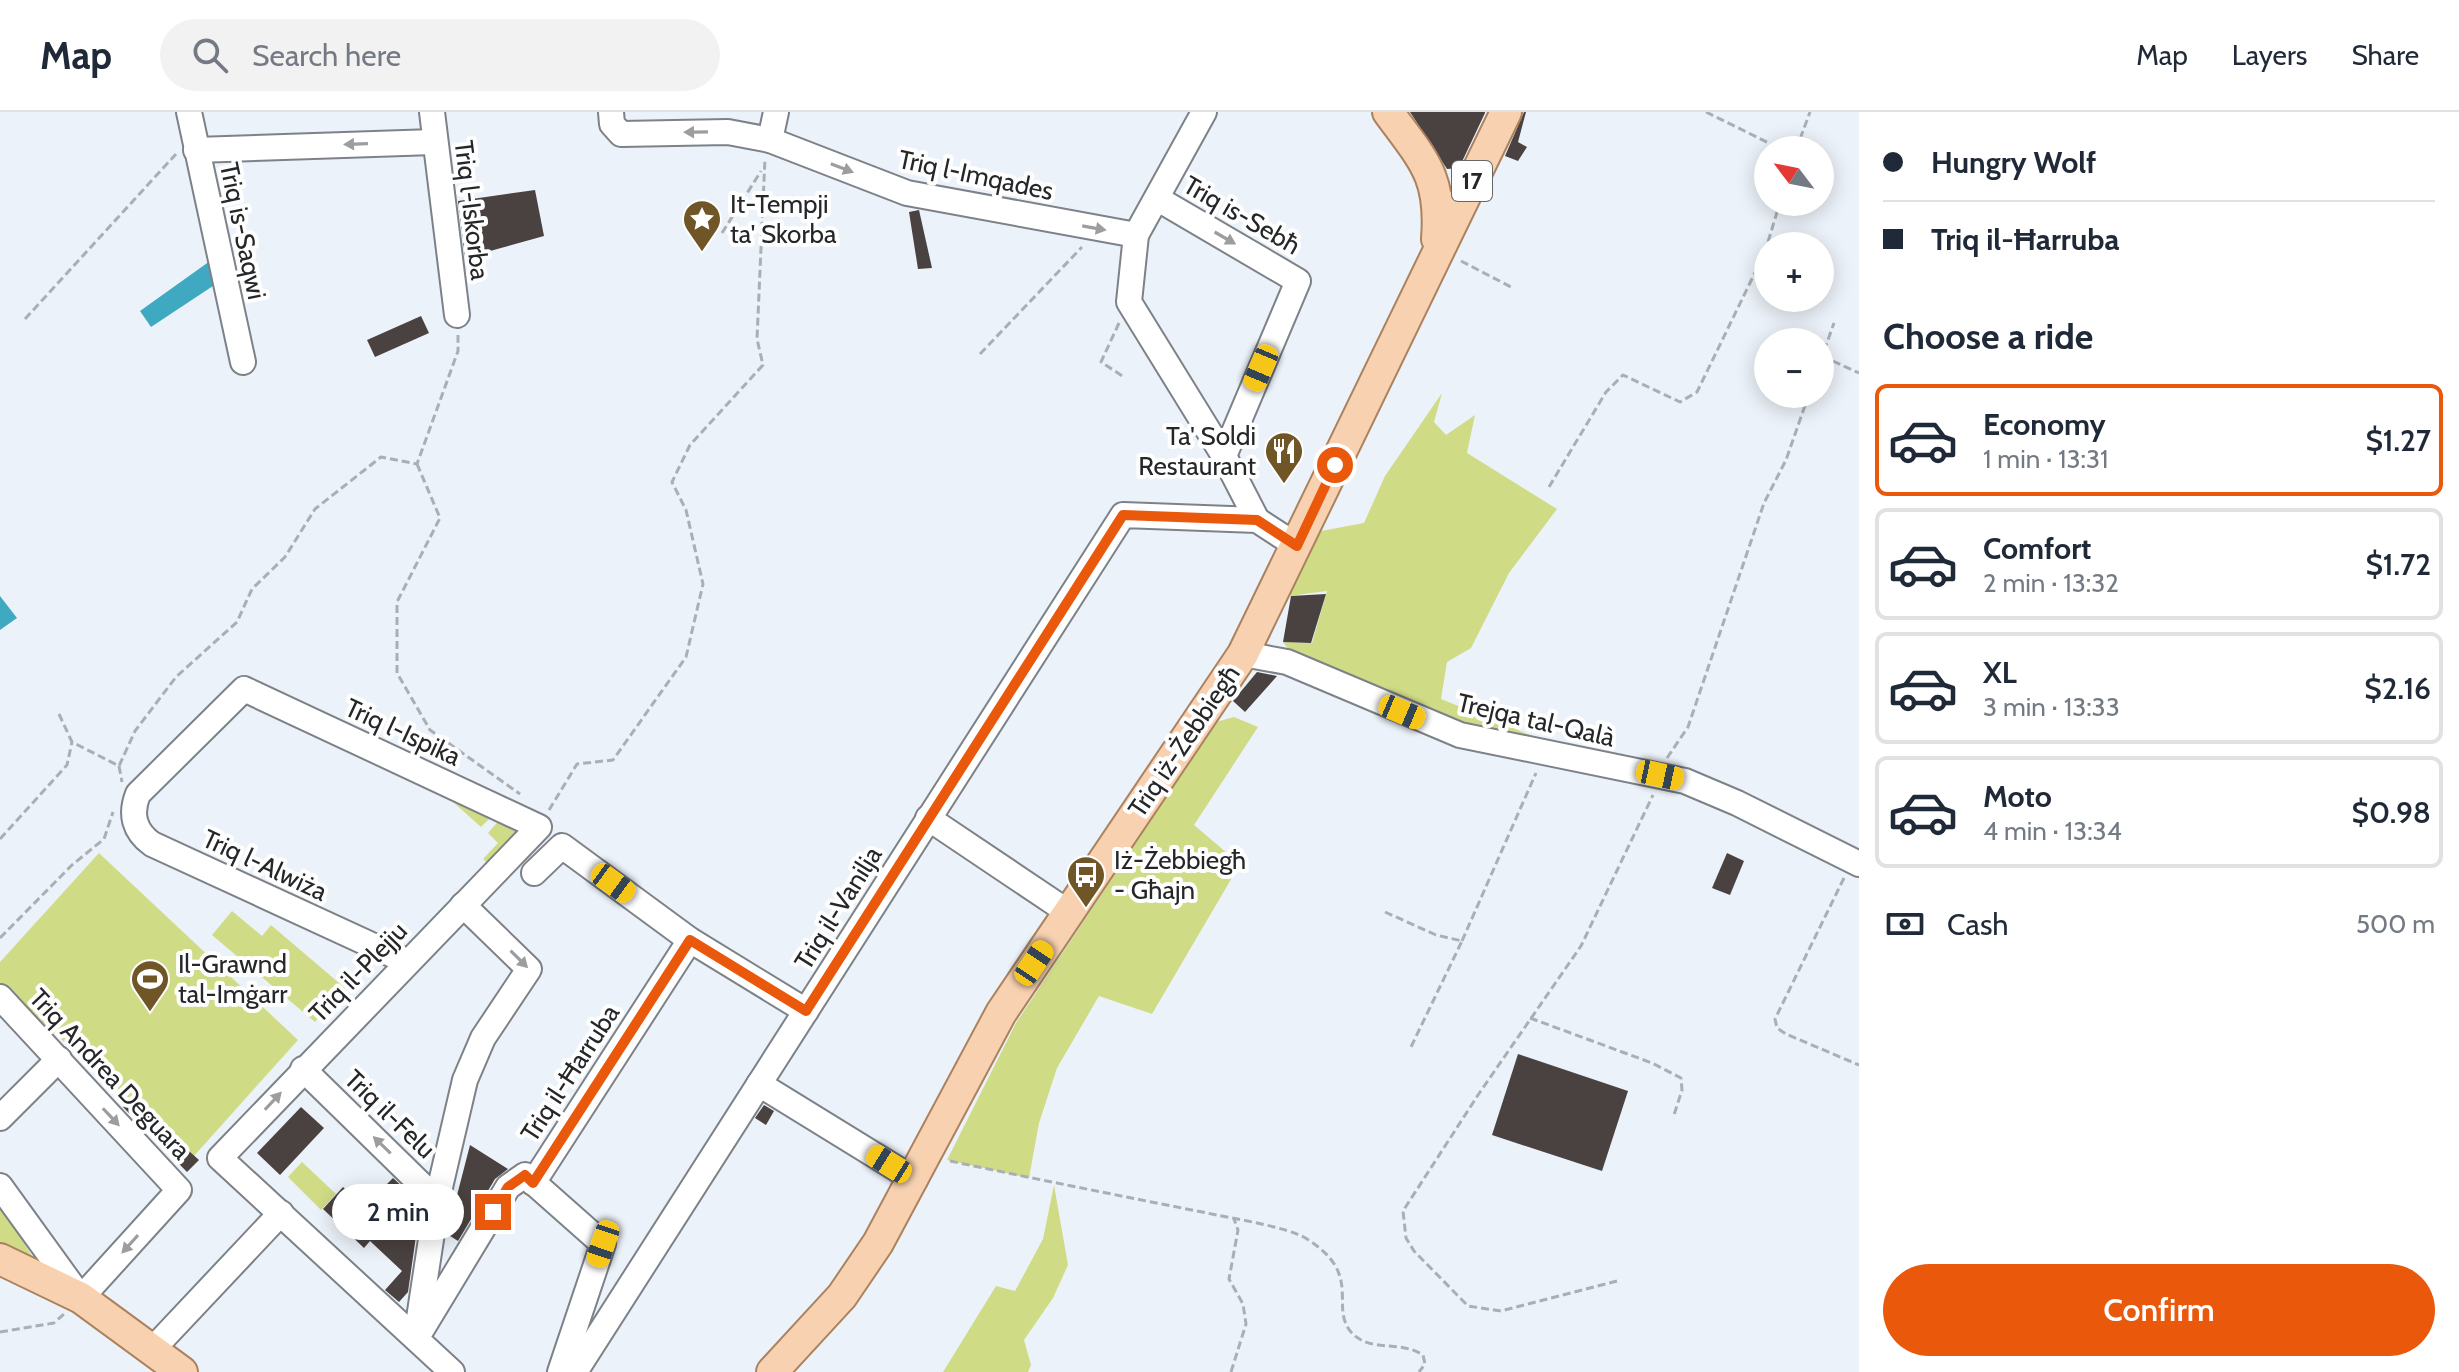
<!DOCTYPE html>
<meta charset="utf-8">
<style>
:root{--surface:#fff;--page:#f2f2f3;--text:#1f2937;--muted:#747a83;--line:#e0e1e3;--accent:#ea580c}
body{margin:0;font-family:Cabin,sans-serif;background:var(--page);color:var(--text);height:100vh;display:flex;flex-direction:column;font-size:30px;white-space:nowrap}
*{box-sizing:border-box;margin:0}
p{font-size:26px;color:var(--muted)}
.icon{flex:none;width:44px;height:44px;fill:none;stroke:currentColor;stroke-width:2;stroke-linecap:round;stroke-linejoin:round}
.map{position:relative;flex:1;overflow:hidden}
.sheet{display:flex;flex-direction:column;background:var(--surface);width:600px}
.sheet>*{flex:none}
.banner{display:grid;align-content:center;height:176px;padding:0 24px;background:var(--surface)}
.needle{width:52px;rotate:302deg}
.tools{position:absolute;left:1754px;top:24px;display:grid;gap:16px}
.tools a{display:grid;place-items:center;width:80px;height:80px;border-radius:50%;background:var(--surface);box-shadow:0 4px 20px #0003;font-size:40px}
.end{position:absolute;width:36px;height:36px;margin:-18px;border:10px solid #ea580c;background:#fff;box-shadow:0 0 0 4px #fff}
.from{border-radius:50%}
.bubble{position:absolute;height:56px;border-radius:28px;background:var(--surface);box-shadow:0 4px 20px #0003;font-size:26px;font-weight:600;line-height:56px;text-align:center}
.car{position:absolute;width:24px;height:48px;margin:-24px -12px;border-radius:10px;box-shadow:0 0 6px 2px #0007;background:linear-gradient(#f5c518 24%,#345 0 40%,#f5c518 0 76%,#345 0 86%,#f5c518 0)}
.banner b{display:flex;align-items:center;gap:28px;height:76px;font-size:30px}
.banner b+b{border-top:2px solid var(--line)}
.banner i{width:20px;height:20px;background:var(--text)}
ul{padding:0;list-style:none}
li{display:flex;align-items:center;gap:24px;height:112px;margin:0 16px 12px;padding:0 8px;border:4px solid var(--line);border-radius:12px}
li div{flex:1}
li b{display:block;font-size:30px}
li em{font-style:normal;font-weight:600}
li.active{border-color:var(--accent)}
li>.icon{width:72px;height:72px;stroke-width:1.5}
h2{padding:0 24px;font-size:36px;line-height:96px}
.pay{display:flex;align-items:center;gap:20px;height:88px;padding:0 24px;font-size:30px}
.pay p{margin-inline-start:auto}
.cta{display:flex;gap:16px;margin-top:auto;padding:16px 24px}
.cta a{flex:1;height:92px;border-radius:48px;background:var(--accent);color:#fff;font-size:32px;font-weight:600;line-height:92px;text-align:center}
header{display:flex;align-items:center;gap:48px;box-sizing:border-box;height:112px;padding:0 40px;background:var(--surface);border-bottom:2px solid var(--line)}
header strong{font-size:38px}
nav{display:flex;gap:44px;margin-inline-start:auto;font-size:28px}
.search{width:560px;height:72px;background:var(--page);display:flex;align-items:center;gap:20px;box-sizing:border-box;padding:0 28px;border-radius:44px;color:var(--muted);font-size:30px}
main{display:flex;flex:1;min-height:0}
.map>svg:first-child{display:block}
</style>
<header>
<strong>Map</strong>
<div class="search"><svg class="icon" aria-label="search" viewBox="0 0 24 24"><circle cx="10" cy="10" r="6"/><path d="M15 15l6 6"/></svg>Search here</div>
<nav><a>Map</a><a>Layers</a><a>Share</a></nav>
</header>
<main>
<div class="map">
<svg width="1859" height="1260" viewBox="0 0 1859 1260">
<rect width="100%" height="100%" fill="#ecf2f9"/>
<g fill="#d0db86">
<path d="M 1442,281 L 1434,310 L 1446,323 L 1475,303 L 1467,341 L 1557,397 L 1509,461 L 1471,536 L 1447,550 L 1441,587 L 1545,629 L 1485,621 L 1295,546 L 1283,530 L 1312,531 L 1327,479 L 1289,484 L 1321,419 L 1364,411 L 1385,364 Z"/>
<path d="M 1234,605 L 1258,615 L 1194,713 L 1240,752 L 1152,902 L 1099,884 L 1057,956 L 1039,1011 L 1029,1066 L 947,1048 L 1016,911 L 1216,610 Z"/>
<path d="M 443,681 L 494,702 L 481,715 Z"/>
<path d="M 502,705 L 522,714 L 487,751 L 483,747 L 498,731 L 488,721 Z"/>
<path d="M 99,741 L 298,928 L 194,1044 L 0,873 L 0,850 Z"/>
<path d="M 232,799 L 262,824 L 271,813 L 345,876 L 315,910 L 212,823 Z"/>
<path d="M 302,1050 L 336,1082 L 321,1098 L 288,1065 Z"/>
<path d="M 1054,1073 L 1068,1153 L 1053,1186 L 1024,1228 L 1031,1253 L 1028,1260 L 943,1260 L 996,1174 L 1015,1179 L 1043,1127 Z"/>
<path d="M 0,1090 L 33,1146 L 0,1132 Z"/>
</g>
<g fill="#3ea9c0">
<path d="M 217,144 L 222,168 L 151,215 L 140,199 Z"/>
<path d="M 0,484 L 17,506 L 0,518 Z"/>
</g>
<g fill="#4a4240">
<path d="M 1410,0 L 1485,0 L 1485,1 L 1459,56 L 1447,57 Z"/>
<path d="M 1524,0 L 1526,0 L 1518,30 L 1527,35 L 1518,49 L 1505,44 Z"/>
<path d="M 535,78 L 544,124 L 465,146 L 458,89 Z"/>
<path d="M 919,98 L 932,156 L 918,157 L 909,100 Z"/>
<path d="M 421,204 L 429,221 L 375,245 L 367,228 Z"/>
<path d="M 1326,482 L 1311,531 L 1283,530 L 1291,484 Z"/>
<path d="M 1257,560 L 1277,564 L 1245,600 L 1233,589 Z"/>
<path d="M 1727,741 L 1744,749 L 1730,783 L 1712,776 Z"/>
<path d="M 1518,942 L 1628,979 L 1602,1059 L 1492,1023 Z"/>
<path d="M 131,987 L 199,1048 L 187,1060 L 123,995 Z"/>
<path d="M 764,993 L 774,999 L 766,1013 L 755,1006 Z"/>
<path d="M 301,995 L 324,1016 L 280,1063 L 257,1041 Z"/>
<path d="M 470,1033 L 508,1057 L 495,1067 L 458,1129 L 447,1122 Z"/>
<path d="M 393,1066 L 407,1079 L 388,1098 L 416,1124 L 408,1180 L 399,1190 L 385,1178 L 402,1159 L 370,1129 L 364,1136 L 323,1097 L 343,1075 L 364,1095 Z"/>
</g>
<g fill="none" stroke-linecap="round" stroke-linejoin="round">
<defs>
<g id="minor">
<path d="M 189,0 L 243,250"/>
<path d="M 432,0 L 457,203"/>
<path d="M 611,0 L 612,12 L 621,22 L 728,20 L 770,28 L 907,81 L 1136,123"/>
<path d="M 1204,0 L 1136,123 L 1129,190 L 1224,344 L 1257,408"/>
<path d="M 770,28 L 776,0"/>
<path d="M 196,38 L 434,30"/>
<path d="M 1158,87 L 1298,169 L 1224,344"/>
<path d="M 1243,542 L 1287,550 L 1460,623 L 1685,669 L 1737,691 L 1859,752"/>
<path d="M 928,706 L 1068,800"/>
<path d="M 534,761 L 562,734 L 690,828 L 806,899"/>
<path d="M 406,849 L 152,732 C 134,719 130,702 138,682 L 244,577 L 539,715 L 220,1046 L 452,1260"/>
<path d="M 0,885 L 179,1078 L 81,1186 L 0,1074"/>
<path d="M 303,957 L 437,1088"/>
<path d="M 759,972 L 915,1068"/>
<path d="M 0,1006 L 59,947"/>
<path d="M 533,1071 L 690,828"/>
<path d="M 422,1217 L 508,1075 L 525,1063 L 603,1132 L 560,1260"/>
<path d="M 416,1226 L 437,1088 L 465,968 L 483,926 L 529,857 L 463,793"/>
<path d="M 152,1238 L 281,1101"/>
<path d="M 575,1260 L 1123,403 L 1257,408 L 1297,434"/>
</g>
<g id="major">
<path d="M 1388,0 C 1423,48 1442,64 1437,127"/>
<path d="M 0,1147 L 81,1186 L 182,1260"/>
<path d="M 772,1260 L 842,1184 L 878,1131 L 1001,901 L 1243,542 L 1506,0"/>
</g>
</defs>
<use href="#minor" stroke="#7c8288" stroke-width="28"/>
<use href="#major" stroke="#ab825f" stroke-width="34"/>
<g stroke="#aaafb4" stroke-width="3" stroke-dasharray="8 4" stroke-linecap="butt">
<path d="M 1706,0 L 1783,38"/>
<path d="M 1796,38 L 1810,0"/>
<path d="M 722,121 L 761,59"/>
<path d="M 1461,149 L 1513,176"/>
<path d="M 25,207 L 176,42"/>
<path d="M 1119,211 L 1101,250 L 1124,265"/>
<path d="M 980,242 L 1082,135"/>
<path d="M 1822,244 L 1859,261"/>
<path d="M 1820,250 L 1834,211"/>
<path d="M 417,352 L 440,406 L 397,490 L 397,561 L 430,618 L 520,682"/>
<path d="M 1549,375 L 1606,280 L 1623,263 L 1680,290 L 1697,280 L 1765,140 L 1780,90"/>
<path d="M 59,602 L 72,630 L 119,654 L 135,619 L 176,565 L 237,510 L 252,477 L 285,445 L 315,397 L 381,345 L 417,352 L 458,239 L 458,223"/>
<path d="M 1667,646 L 1688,615 L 1764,391 L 1786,348 L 1809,282"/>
<path d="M 119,654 L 122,670"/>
<path d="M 549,698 L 577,652 L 613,648 L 686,545 L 703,472 L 686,398 L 672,370 L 690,333 L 763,253 L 757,227 L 765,46"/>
<path d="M 0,727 L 67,653 L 72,630"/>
<path d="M 1844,766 L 1775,907 L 1777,916 L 1786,922 L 1859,953"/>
<path d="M 1385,800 L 1436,823 L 1462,829 L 1410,937"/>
<path d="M 0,826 L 72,753 L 104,727 L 113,700"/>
<path d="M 1462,829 L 1536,661"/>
<path d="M 1530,906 L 1652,951 L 1681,966 L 1682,978 L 1673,1006"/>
<path d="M 950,1049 C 1036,1067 1121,1084 1207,1101 C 1230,1106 1289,1115 1307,1127 C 1364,1163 1329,1194 1351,1220 C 1369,1241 1401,1228 1423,1243 L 1425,1252 L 1419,1260"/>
<path d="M 1617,1169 L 1501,1199 L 1468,1194 L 1414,1139 L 1406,1126 L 1403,1099 L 1478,983 L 1581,834 L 1653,683"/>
<path d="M 0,1220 L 54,1211 L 64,1202"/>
<path d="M 1231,1260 L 1246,1212 L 1243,1192 L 1229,1167 L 1238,1118 L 1234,1107"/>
</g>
<use href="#minor" stroke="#fff" stroke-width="24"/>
<use href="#major" stroke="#f8d2b0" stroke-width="30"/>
</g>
<defs><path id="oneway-solid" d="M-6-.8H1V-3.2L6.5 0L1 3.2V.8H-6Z" transform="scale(2)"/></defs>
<g fill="#9c9d9e">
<use href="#oneway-solid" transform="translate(696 20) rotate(179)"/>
<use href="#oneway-solid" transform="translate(356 32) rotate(178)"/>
<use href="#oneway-solid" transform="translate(842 56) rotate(21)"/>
<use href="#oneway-solid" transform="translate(1094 116) rotate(10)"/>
<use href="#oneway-solid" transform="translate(1225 126) rotate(30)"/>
<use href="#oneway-solid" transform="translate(519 847) rotate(45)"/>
<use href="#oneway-solid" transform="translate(273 989) rotate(-47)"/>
<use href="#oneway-solid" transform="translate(111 1005) rotate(47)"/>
<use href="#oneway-solid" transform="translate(382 1033) rotate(-136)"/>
<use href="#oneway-solid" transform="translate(130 1132) rotate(132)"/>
</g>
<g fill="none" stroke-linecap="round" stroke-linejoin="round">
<path stroke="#ea580c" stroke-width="10" d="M 493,1100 L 508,1075 L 525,1063 L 533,1071 L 690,828 L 806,899 L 1123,403 L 1257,408 L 1297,434 L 1335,353"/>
</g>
<defs>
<symbol id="sight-pin" viewBox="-11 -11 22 30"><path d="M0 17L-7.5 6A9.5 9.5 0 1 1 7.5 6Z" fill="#705527" stroke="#fefefe"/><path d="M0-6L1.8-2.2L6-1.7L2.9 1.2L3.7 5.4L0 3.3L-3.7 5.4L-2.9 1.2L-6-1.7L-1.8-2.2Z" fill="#fff"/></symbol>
<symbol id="restaurant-pin" viewBox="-11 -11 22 30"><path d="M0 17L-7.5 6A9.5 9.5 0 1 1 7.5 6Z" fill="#705527" stroke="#fefefe"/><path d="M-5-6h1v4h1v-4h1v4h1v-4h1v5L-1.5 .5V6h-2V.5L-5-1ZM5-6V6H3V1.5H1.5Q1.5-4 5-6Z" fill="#fff"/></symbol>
<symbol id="bus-pin" viewBox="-11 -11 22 30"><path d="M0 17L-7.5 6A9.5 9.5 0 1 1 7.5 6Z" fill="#705527" stroke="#fefefe"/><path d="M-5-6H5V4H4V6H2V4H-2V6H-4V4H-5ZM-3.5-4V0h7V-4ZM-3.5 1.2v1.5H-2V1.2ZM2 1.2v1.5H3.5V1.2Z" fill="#fff"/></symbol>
<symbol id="stadium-pin" viewBox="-11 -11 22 30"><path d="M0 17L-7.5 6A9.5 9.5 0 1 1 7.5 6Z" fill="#705527" stroke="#fefefe"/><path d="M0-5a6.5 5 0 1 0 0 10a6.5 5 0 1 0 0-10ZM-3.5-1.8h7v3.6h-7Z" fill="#fff"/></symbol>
</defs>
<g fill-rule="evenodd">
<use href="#sight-pin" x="680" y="85" width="44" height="60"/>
<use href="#restaurant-pin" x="1262" y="317" width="44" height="60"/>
<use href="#bus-pin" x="1064" y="741" width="44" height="60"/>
<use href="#stadium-pin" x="128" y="845" width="44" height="60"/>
</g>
<g text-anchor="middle" stroke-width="8" stroke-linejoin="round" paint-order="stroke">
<rect fill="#fefefe" stroke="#656768" stroke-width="2" x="1452" y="49" width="40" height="40" rx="6"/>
<g font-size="24" font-weight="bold" fill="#242628">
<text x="1472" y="77">17</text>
</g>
<g font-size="26" fill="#242628" stroke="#fefefe">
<text transform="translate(976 63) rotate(12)" y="9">Triq l-Imqades</text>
<text transform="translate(472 98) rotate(83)" y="9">Triq l-Iskorba</text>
<text transform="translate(1242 103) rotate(30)" y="9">Triq is-Sebħ</text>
<text transform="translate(243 119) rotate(78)" y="9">Triq is-Saqwi</text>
<text transform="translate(1536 608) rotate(13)" y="9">Trejqa tal-Qalà</text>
<text transform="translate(403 620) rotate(25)" y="9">Triq l-Ispika</text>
<text transform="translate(1184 629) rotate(-56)" y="9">Triq iż-Żebbiegħ</text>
<text transform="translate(265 753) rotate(25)" y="9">Triq l-Alwiża</text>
<text transform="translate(838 796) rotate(-58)" y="9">Triq il-Vanilja</text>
<text transform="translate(358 860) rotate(-46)" y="9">Triq il-Plejju</text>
<text transform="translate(570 961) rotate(-57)" y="9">Triq il-Ħarruba</text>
<text transform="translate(110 962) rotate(47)" y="9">Triq Andrea Deguara</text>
<text transform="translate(390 1002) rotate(44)" y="9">Triq il-Felu</text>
</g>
<g font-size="26" fill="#242628" stroke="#fefefe" text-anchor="start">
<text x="730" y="101">It-Tempji<tspan x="730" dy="30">ta' Skorba</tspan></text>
<text x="1256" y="333" text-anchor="end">Ta' Soldi<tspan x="1256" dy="30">Restaurant</tspan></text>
<text x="1114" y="757">Iż-Żebbiegħ<tspan x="1114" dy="30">- Għajn</tspan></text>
<text x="178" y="861">Il-Grawnd<tspan x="178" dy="30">tal-Imġarr</tspan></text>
</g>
</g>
</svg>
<div class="tools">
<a><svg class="needle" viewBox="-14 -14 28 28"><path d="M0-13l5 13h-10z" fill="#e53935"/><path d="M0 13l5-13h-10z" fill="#747a83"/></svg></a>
<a>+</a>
<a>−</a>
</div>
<i class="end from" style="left:1335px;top:353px"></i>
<i class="end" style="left:493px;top:1100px"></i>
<div class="bubble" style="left:332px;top:1072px;width:132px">2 min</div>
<i class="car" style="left:1261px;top:256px;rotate:203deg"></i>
<i class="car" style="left:1402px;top:600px;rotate:113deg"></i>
<i class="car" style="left:1660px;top:663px;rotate:102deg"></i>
<i class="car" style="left:613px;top:771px;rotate:126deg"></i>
<i class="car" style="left:1034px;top:851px;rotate:34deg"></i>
<i class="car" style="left:889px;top:1052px;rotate:302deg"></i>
<i class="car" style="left:603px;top:1132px;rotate:199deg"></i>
</div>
<section class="sheet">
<div class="banner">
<b><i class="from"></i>Hungry Wolf</b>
<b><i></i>Triq il-Ħarruba</b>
</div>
<h2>Choose a ride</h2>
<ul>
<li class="active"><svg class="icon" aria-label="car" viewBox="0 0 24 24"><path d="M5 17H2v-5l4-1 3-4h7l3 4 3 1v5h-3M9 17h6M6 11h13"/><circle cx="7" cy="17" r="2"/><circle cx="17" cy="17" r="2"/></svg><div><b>Economy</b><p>1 min · 13:31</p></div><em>$1.27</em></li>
<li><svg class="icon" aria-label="car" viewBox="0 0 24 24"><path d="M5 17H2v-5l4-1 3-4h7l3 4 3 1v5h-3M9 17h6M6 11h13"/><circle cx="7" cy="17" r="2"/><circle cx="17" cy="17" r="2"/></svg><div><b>Comfort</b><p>2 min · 13:32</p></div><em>$1.72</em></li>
<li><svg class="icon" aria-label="car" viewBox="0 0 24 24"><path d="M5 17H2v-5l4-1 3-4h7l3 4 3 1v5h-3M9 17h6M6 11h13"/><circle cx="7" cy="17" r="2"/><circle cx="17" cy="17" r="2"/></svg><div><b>XL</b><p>3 min · 13:33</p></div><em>$2.16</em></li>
<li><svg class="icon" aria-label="car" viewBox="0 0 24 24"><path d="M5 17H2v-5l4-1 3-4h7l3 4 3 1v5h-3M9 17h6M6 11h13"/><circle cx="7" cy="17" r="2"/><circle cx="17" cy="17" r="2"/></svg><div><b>Moto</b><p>4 min · 13:34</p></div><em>$0.98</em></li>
</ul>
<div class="pay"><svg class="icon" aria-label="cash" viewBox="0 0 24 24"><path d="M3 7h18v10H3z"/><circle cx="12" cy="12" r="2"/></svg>Cash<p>500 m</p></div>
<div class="cta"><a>Confirm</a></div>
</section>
</main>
